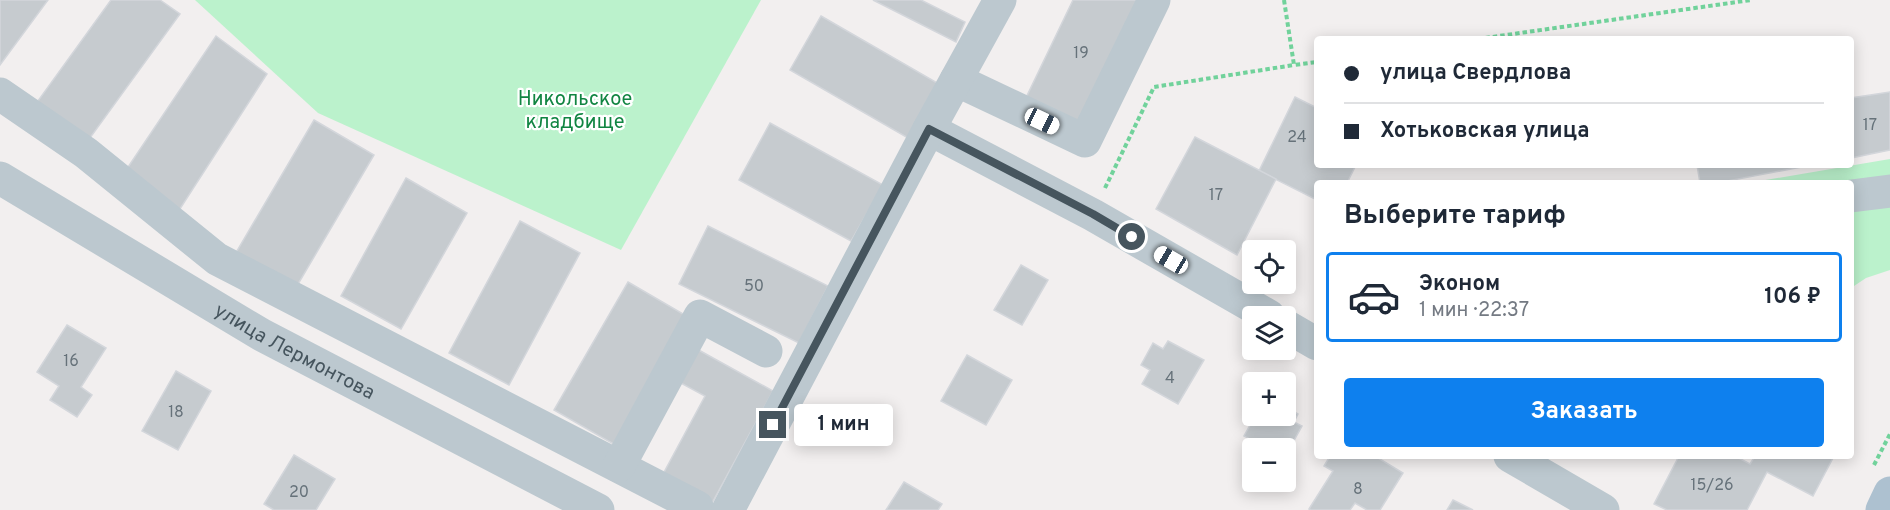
<!DOCTYPE html>
<html lang="ru">
<meta charset="utf-8">
<style>
:root{--surface:#fff;--page:#f6f6f7;--text:#1f2937;--muted:#747a83;--line:#e0e1e3;--accent:#0e80ee}
body{margin:0;font-family:Overpass,sans-serif;background:var(--page);color:var(--text);height:100vh;display:flex;flex-direction:column;font-size:22px;white-space:nowrap}
*{box-sizing:border-box;margin:0}
p{font-size:20px;color:var(--muted)}
.icon{flex:none;width:33px;height:33px;fill:none;stroke:currentColor;stroke-width:2;stroke-linecap:round;stroke-linejoin:round}
.map{position:relative;flex:1;overflow:hidden}
.panel{position:absolute;left:1314px;top:180px;width:540px;height:279px;display:flex;flex-direction:column;background:var(--surface);border-radius:6px;box-shadow:0 3px 15px #0003}
.panel>*{flex:none}
.banner{position:absolute;left:1314px;top:36px;width:540px;height:132px;border-radius:6px;box-shadow:0 3px 15px #0003;display:grid;align-content:center;height:132px;padding:0 30px;background:var(--surface)}
.tools{position:absolute;left:1242px;top:240px;display:grid;gap:12px}
.tools a{display:grid;place-items:center;width:54px;height:54px;border-radius:6px;background:var(--surface);box-shadow:0 3px 15px #0003;font-size:30px}
.end{position:absolute;width:27px;height:27px;margin:-14px;border:8px solid #46555e;background:#fff;box-shadow:0 0 0 3px #fff}
.from{border-radius:50%}
.bubble{position:absolute;height:42px;border-radius:6px;background:var(--surface);box-shadow:0 3px 15px #0003;font-size:20px;font-weight:700;line-height:42px;text-align:center}
.car{position:absolute;width:18px;height:36px;margin:-18px -9px;border-radius:8px;box-shadow:0 0 4px 2px #0007;background:linear-gradient(#fff 24%,#345 0 40%,#fff 0 76%,#345 0 86%,#fff 0)}
.banner b{display:flex;align-items:center;gap:21px;height:57px;font-size:22px}
.banner b+b{border-top:2px solid var(--line)}
.banner i{width:15px;height:15px;background:var(--text)}
ul{padding:0;list-style:none}
li{display:flex;align-items:center;gap:18px;height:90px;margin:0 12px 9px;padding:0 18px;border:3px solid var(--line);border-radius:6px}
li div{flex:1}
li b{display:block;font-size:22px}
li em{font-style:normal;font-weight:700}
li.active{border-color:var(--accent)}
li>.icon{width:54px;height:54px;stroke-width:1.5}
h2{padding:0 30px;font-size:27px;line-height:72px}
.action{display:flex;gap:12px;margin-top:auto;padding:12px 30px}
.action a{flex:1;height:69px;border-radius:6px;background:var(--accent);color:#fff;font-size:24px;font-weight:700;line-height:69px;text-align:center}
.map>svg:first-child{display:block}
</style>
<div class="map">
<svg width="1890" height="510" viewBox="0 0 1890 510">
<rect width="100%" height="100%" fill="#f2efef"/>
<g fill="#bbf2cc">
<path d="M 195,0 L 761,0 L 621,250 L 318,113 Z"/>
<path d="M 1890,159 L 1890,270 L 1866,278 L 1851,288 L 1851,183 L 1748,183 Z"/>
</g>
<g fill="#c6cbcf" stroke="#d3d6db" stroke-width="1.5">
<path d="M 0,0 L 48,0 L 0,65 Z"/>
<path d="M 111,0 L 160,0 L 180,14 L 87,142 L 35,105 Z"/>
<path d="M 873,0 L 921,0 L 965,22 L 956,42 Z"/>
<path d="M 1073,0 L 1140,0 L 1076,130 L 1023,104 Z"/>
<path d="M 821,16 L 939,84 L 908,138 L 790,70 Z"/>
<path d="M 216,36 L 267,74 L 178,212 L 124,173 Z"/>
<path d="M 1890,92 L 1890,150 L 1851,158 L 1851,98 Z"/>
<path d="M 1295,97 L 1317,108 L 1317,165 L 1356,165 L 1347,183 L 1317,183 L 1317,200 L 1259,171 Z"/>
<path d="M 314,120 L 374,155 L 294,291 L 234,256 Z"/>
<path d="M 770,123 L 883,185 L 851,241 L 739,180 Z"/>
<path d="M 1195,137 L 1276,179 L 1237,255 L 1156,209 Z"/>
<path d="M 1697,165 L 1812,165 L 1717,183 L 1700,183 Z"/>
<path d="M 406,178 L 467,213 L 401,329 L 341,296 Z"/>
<path d="M 520,221 L 580,253 L 509,385 L 449,353 Z"/>
<path d="M 708,226 L 828,286 L 799,343 L 679,284 Z"/>
<path d="M 1021,265 L 1048,280 L 1022,325 L 994,310 Z"/>
<path d="M 628,282 L 690,318 L 617,446 L 554,410 Z"/>
<path d="M 67,325 L 106,348 L 81,387 L 92,395 L 77,417 L 50,400 L 59,386 L 37,372 Z"/>
<path d="M 1168,341 L 1204,360 L 1178,404 L 1142,384 L 1150,370 L 1141,365 L 1153,343 L 1163,349 Z"/>
<path d="M 695,348 L 773,391 L 712,503 L 662,476 L 705,396 L 677,381 Z"/>
<path d="M 967,355 L 1012,380 L 986,425 L 941,401 Z"/>
<path d="M 176,371 L 211,391 L 178,450 L 142,431 Z"/>
<path d="M 1286,407 L 1298,414 L 1294,422 L 1302,426 L 1286,455 L 1286,448 L 1266,448 L 1244,436 L 1255,416 L 1286,416 Z"/>
<path d="M 294,455 L 335,479 L 316,510 L 274,510 L 264,504 Z"/>
<path d="M 1330,456 L 1375,456 L 1403,473 L 1380,510 L 1367,510 L 1355,503 L 1350,510 L 1311,510 L 1309,509 L 1333,471 L 1324,466 Z"/>
<path d="M 1679,456 L 1735,456 L 1750,464 L 1755,456 L 1834,456 L 1813,496 L 1767,472 L 1747,510 L 1667,510 L 1654,504 Z"/>
<path d="M 904,482 L 942,504 L 938,510 L 886,510 Z"/>
<path d="M 1453,500 L 1473,510 L 1447,510 Z"/>
</g>
<g fill="none" stroke-linecap="round" stroke-linejoin="round">
<g stroke="#71d29b" stroke-width="4" stroke-dasharray="4.5 3" stroke-linecap="butt">
<path d="M 1284,0 L 1294,65 L 1317,62"/>
<path d="M 1478,39 L 1751,0"/>
<path d="M 1105,188 L 1154,87 L 1294,65"/>
<path d="M 1874,465 L 1890,434"/>
</g>
<g stroke="#bcc8cf" stroke-width="33">
<path d="M 956,80 L 1085,141 L 1154,0"/>
<path d="M 0,94 L 86,153 L 217,259 L 697,507 L 697,510"/>
<path d="M 929,129 L 1093,215 L 1269,316"/>
<path id="s1" d="M 0,178 L 262,335 L 598,510"/>
<path d="M 1851,196 L 1890,191"/>
<path d="M 1286,326 L 1317,344"/>
<path d="M 1510,456 L 1603,510"/>
<path d="M 619,466 L 700,316 L 766,351"/>
<path d="M 728,510 L 929,129 L 1000,0"/>
</g>
<path stroke="#adc1d0" stroke-width="33" d="M 1882,510 L 1890,493"/>
</g>
<g fill="none" stroke-linecap="round" stroke-linejoin="round">
<path stroke="#46555e" stroke-width="8" d="M 773,425 L 929,129 L 1093,214 L 1132,237"/>
</g>
<g text-anchor="middle" stroke-width="4.5" stroke-linejoin="round" paint-order="stroke">
<g font-size="16" fill="#66727a">
<text x="1081" y="58">19</text>
<text x="1870" y="130">17</text>
<text x="1297" y="142">24</text>
<text x="1216" y="200">17</text>
<text x="754" y="291">50</text>
<text x="71" y="366">16</text>
<text x="1170" y="383">4</text>
<text x="176" y="417">18</text>
<text x="1712" y="490">15/26</text>
<text x="1358" y="494">8</text>
<text x="299" y="497">20</text>
</g>
<g font-size="20" fill="#118542" stroke="#fff">
<text x="575" y="105">Никольское<tspan x="575" dy="23">кладбище</tspan></text>
</g>
<g font-size="20" fill="#46555e" stroke="#fff">
<text dy="7" stroke="none"><textPath href="#s1" startOffset="342">улица Лермонтова</textPath></text>
</g>
</g>
</svg>
<div class="tools">
<a><svg class="icon" aria-label="locate" viewBox="0 0 24 24"><circle cx="12" cy="12" r="6"/><path d="M12 2v4M12 18v4M2 12h4M18 12h4"/></svg></a>
<a><svg class="icon" aria-label="layers" viewBox="0 0 24 24"><path d="M12 4l9 5-9 5-9-5zM3 14l9 5 9-5"/></svg></a>
<a>+</a>
<a>−</a>
</div>
<i class="end from" style="left:1132px;top:237px"></i>
<i class="end" style="left:773px;top:425px"></i>
<div class="bubble" style="left:794px;top:404px;width:99px">1 мин</div>
<i class="car" style="left:1042px;top:121px;rotate:115deg"></i>
<i class="car" style="left:1171px;top:260px;rotate:300deg"></i>
<div class="banner">
<b><i class="from"></i>улица Свердлова</b>
<b><i></i>Хотьковская улица</b>
</div>
<section class="panel">
<h2>Выберите тариф</h2>
<ul>
<li class="active"><svg class="icon" aria-label="car" viewBox="0 0 24 24"><path d="M5 17H2v-5l4-1 3-4h7l3 4 3 1v5h-3M9 17h6M6 11h13"/><circle cx="7" cy="17" r="2"/><circle cx="17" cy="17" r="2"/></svg><div><b>Эконом</b><p>1 мин · 22:37</p></div><em>106 ₽</em></li>
</ul>
<div class="action"><a>Заказать</a></div>
</section>
</div>
